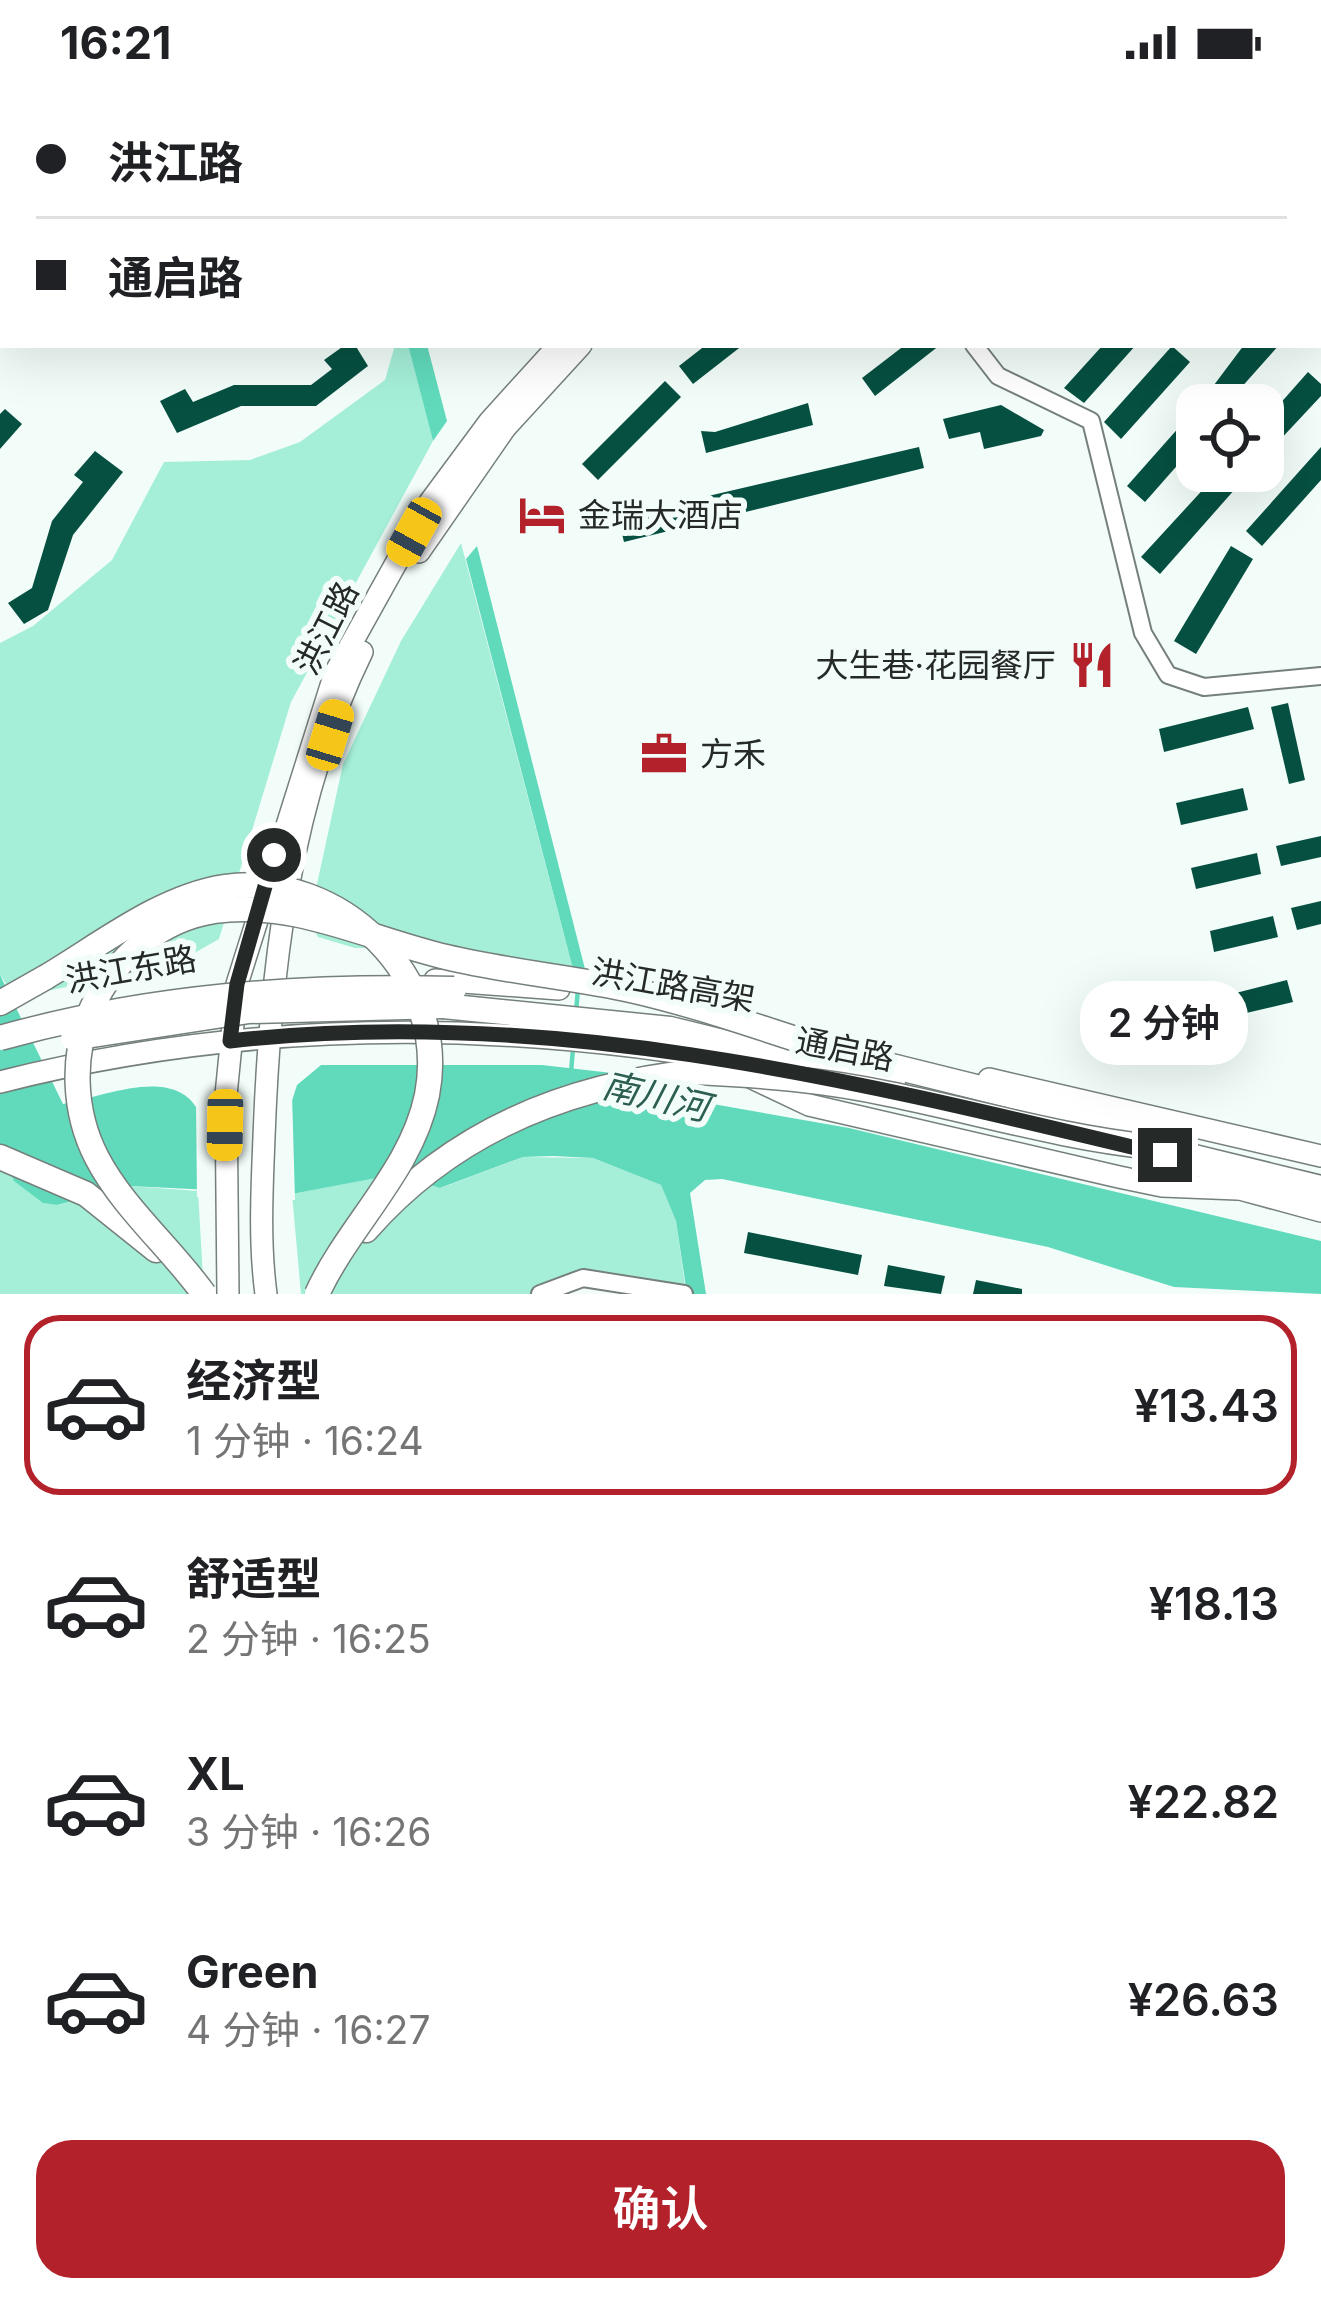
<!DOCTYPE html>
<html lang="zh">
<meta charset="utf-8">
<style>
:root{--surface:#fff;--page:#f6f6f6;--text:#202124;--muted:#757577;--line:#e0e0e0;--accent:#b3212a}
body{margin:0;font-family:Inter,"Noto Sans SC",sans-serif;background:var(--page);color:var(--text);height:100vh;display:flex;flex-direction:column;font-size:45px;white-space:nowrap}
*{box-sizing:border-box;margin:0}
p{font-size:39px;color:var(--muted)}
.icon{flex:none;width:66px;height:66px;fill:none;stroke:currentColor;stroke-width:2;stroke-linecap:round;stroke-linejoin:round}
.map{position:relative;height:1210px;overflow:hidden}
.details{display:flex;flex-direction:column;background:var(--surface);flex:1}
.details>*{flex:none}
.top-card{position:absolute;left:0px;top:0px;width:1323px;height:264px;box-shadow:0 12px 48px #0002;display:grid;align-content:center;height:264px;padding:0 36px;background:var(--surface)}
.tools{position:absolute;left:1176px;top:300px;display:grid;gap:24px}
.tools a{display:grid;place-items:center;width:108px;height:108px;border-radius:24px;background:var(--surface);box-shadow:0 12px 48px #0002;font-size:60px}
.end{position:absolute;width:54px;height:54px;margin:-27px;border:15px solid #252928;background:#fff;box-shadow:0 0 0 6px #fff}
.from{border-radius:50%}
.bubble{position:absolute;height:84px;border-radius:36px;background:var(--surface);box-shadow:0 12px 48px #0002;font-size:39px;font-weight:600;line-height:84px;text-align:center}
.car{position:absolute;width:36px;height:72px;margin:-36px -18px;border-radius:15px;box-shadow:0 0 9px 3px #0007;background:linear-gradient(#f5c518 24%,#345 0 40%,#f5c518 0 76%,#345 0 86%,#f5c518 0)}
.top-card b{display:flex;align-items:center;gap:42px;height:114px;font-size:45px}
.top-card b+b{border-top:3px solid var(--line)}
.top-card i{width:30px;height:30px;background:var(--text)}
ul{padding:21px 0 0;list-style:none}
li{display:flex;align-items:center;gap:36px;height:180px;margin:0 24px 18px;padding:0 12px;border:6px solid transparent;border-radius:36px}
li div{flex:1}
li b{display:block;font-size:45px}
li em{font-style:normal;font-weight:600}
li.active{border-color:var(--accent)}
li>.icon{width:108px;height:108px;stroke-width:1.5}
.cta{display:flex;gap:24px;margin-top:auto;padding:24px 36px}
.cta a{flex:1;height:138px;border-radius:36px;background:var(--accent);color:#fff;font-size:48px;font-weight:600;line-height:138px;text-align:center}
.status{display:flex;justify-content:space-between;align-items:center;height:84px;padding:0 60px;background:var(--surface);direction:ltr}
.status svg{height:33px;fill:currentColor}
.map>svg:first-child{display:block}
</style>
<div class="status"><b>16:21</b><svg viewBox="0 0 49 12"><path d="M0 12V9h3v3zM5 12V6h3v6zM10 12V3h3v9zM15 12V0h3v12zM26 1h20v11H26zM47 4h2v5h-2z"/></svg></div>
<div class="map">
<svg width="1321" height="1210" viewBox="0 0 1321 1210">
<rect width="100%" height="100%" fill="#f2fdfa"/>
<g fill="#a5efd9">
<path d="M 395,261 L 408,261 L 433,357 L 291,618 L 219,855 L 170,883 L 15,913 L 0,891 L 0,559 L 33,542 L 112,476 L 164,378 L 250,376 L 300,358 L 385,296 Z"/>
<path d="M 461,459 L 573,885 L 446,864 L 355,864 L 318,853 L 309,837 L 343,680 L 401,557 Z"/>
<path d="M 0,1063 L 43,1119 L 58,1121 L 130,1102 L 198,1107 L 204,1210 L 0,1210 Z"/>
<path d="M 523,1073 L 593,1074 L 661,1101 L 676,1137 L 685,1201 L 626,1191 L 575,1191 L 534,1210 L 301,1210 L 292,1110 L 382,1093 L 408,1094 L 441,1104 Z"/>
</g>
<g fill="#61dabc">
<path d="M 408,261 L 427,261 L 447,337 L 433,357 Z"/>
<path d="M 477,462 L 585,885 L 573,885 L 466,475 Z"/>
<path d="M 0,891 L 63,1020 C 103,1013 170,983 196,1023 L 291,1020 L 297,1001 L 321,981 L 542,981 L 647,993 L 713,1020 L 849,1044 L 1321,1157 L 1321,1210 L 1174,1203 L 1048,1163 L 722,1095 L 705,1096 L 690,1109 L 706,1210 L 687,1210 L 676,1137 L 661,1101 L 593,1074 L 553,1072 L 523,1073 L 440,1104 L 408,1094 L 382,1093 L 292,1110 L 130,1102 L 57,1121 L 43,1119 L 14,1097 L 0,1063 Z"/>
</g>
<path fill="#f2fdfa" d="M 292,1010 L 295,1116 L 197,1113 L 196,1015 Z"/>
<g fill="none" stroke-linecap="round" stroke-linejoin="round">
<g stroke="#61dabc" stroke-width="4.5">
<path d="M 576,929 L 578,904"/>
<path d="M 571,989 L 573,964"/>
</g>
</g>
<g fill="#065041">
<path d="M 345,261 L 355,261 L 368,282 L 316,322 L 241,322 L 177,349 L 160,317 L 185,305 L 193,318 L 234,301 L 311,301 L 332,285 L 324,276 Z"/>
<path d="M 706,261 L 743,261 L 693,300 L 679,282 Z"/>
<path d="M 905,261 L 940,261 L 875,312 L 862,294 Z"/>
<path d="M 1103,261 L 1136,261 L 1084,319 L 1064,304 Z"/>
<path d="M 1244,261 L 1279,261 L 1231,315 L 1238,321 L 1199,321 Z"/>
<path d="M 1172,262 L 1190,278 L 1121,355 L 1104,338 Z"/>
<path d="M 1308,288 L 1321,300 L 1321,312 L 1263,374 L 1263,339 Z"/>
<path d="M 665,297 L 681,313 L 598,396 L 582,380 Z"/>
<path d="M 808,319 L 813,341 L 706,369 L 701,347 L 715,348 Z"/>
<path d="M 1001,321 L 1044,346 L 1041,352 L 984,365 L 980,348 L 949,355 L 943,335 Z"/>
<path d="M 1197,323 L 1197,359 L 1145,418 L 1127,402 Z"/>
<path d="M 5,325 L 22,340 L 0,365 L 0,330 Z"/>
<path d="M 919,363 L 924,384 L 624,458 L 618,433 Z"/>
<path d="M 1321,363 L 1321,396 L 1262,462 L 1246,447 Z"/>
<path d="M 95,367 L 123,388 L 73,451 L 48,526 L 24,540 L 8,519 L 32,504 L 52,437 L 83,398 L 74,391 Z"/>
<path d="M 1220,387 L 1251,387 L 1160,490 L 1141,473 Z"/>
<path d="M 1231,462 L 1253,475 L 1196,570 L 1174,557 Z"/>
<path d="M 1288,619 L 1305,696 L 1289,700 L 1271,623 Z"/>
<path d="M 1248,623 L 1254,645 L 1164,668 L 1159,645 Z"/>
<path d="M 1243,704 L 1248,726 L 1181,741 L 1176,719 Z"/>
<path d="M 1321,752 L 1321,773 L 1281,782 L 1276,762 Z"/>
<path d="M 1257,769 L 1261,790 L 1196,805 L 1191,784 Z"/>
<path d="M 1321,817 L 1321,840 L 1297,846 L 1291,824 Z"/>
<path d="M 1273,832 L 1278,853 L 1214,868 L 1210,847 Z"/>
<path d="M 1287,896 L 1293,918 L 1229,933 L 1224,912 Z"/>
<path d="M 748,1148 L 862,1171 L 858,1191 L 744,1169 Z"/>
<path d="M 888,1181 L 945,1192 L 941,1210 L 884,1202 Z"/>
<path d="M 976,1196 L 1022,1205 L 1022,1210 L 973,1210 Z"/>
</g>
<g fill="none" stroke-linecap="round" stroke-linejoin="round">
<defs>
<g id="minor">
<path d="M 1301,0 L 1303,3"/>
<path d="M 1320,55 L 1321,59"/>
<path d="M 974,261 L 998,292 L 1091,337 L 1143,549 L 1168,591 L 1204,603 L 1321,592"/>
<path d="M 540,1210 L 583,1194 L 684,1210"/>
</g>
<g id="major">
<path d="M 878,3 L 882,0"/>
<path d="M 905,3 L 909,0"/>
<path d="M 419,468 L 505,344 L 581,261"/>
<path d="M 435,896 L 559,905"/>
<path d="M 750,993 L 809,1021 L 1119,1093 L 1162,1102 L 1237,1105"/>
<path d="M 989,995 L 1321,1072"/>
<path d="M 0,998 C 253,934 510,935 765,983"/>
<path d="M 1194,1078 L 1240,1105 L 1321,1127"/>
<path d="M 228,1210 L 226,1011 L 237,900 L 335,589 L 430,418 L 490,337 L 559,261"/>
<path d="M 266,1210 C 259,1158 262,1105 264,1053 C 270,889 289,717 362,568"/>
</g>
<g id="highway">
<path d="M 0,919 L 46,893"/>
<path d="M 443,922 L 670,945 L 893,1000"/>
<path d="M 811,962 L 1162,1049"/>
<path d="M 1137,1059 L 1321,1104"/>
<path d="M 0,1073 L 86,1110 L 156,1166"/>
<path d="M 366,1146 C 452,1048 567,1001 695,988"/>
</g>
</defs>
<use href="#minor" stroke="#757f7b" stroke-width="20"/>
<use href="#major" stroke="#757f7b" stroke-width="24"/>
<use href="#highway" stroke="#757f7b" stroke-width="27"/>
<use href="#minor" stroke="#fff" stroke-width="16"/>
<use href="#major" stroke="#fff" stroke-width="21"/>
<use href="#highway" stroke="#fff" stroke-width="24"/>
<defs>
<g id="highway-bridge">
<path d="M 46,893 C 100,861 160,813 224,803 C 340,786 450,894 427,1011 C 412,1086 348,1142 317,1210"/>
<path d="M 0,954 C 149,912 301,901 454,905"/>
<path d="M 73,954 L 249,927 L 443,922"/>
<path d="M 695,988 C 760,991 824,996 889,1010 C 978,1028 1063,1054 1153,1063"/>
<path d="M 204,1210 C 171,1164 123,1124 97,1074 C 73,1028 71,971 92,924 C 114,874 161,835 215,827 C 293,815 372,856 446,873 C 508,888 572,893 635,907 C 700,922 763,945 827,965"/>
</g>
</defs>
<use href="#highway-bridge" stroke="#757f7b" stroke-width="27" stroke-linecap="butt"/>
<use href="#highway-bridge" stroke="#fff" stroke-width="24"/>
</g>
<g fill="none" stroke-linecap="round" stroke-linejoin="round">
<path stroke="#252928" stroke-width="15" d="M 274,771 L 237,900 L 230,957 C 549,920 857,997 1165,1071"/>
</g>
<defs>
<symbol id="hotel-bare" viewBox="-9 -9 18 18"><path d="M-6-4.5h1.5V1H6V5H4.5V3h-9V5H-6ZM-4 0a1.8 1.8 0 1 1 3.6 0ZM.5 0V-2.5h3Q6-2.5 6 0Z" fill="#b3212a" stroke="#f2fdfa" stroke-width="2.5" paint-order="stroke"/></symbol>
<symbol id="restaurant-bare" viewBox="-9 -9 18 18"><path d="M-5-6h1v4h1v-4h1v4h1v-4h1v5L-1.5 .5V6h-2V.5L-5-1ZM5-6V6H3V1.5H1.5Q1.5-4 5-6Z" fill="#b3212a" stroke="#f2fdfa" stroke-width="2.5" paint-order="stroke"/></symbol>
<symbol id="office-bare" viewBox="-9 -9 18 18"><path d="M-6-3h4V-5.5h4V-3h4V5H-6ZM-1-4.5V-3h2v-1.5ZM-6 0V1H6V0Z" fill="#b3212a" stroke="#f2fdfa" stroke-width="2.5" paint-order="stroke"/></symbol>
</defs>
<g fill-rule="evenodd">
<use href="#hotel-bare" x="509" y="398" width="66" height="66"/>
<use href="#restaurant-bare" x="1059" y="548" width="66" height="66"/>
<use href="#office-bare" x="631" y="637" width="66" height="66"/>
</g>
<g text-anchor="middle" stroke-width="12" stroke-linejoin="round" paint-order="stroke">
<g font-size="33" fill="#252928" stroke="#f2fdfa" text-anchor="start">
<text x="578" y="443">金瑞大酒店</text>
<text x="1056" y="593" text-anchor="end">大生巷·花园餐厅</text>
<text x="700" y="682">方禾</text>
</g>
<g font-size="33" fill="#252928" stroke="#f2fdfa">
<text transform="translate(326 544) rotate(-63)" y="12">洪江路</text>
<text transform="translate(131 885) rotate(-10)" y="12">洪江东路</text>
<text transform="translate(673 901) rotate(10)" y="12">洪江路高架</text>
<text transform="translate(845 965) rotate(11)" y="12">通启路</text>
</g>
<g font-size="36" font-style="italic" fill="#2c5f51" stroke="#f2fdfa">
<text transform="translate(656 1012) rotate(13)" y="13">南川河</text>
</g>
</g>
</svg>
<div class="tools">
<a><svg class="icon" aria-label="locate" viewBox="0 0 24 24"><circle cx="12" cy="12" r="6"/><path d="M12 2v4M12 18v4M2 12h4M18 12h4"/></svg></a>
</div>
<i class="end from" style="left:274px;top:771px"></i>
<i class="end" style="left:1165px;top:1071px"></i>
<div class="bubble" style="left:1080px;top:897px;width:168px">2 分钟</div>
<i class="car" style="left:414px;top:448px;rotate:209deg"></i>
<i class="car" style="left:330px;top:651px;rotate:17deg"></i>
<i class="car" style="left:225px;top:1041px;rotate:181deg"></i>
<div class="top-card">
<b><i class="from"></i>洪江路</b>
<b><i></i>通启路</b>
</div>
</div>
<section class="details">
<ul>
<li class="active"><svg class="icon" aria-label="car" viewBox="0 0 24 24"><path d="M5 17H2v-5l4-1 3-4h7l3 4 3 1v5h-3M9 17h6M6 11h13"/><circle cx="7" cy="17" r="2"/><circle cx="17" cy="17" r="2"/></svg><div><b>经济型</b><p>1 分钟 · 16:24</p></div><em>¥13.43</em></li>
<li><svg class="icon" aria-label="car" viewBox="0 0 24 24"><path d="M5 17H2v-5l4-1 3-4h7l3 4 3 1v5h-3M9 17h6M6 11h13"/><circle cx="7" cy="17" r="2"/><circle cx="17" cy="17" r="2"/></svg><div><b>舒适型</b><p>2 分钟 · 16:25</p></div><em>¥18.13</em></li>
<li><svg class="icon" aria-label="car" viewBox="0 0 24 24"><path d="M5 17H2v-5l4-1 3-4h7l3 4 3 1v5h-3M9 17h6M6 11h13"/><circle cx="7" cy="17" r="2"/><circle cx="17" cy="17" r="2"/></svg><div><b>XL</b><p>3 分钟 · 16:26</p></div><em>¥22.82</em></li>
<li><svg class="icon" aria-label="car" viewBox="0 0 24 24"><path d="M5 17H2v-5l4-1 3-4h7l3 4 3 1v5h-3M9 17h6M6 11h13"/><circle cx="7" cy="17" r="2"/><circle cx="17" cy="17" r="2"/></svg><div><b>Green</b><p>4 分钟 · 16:27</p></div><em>¥26.63</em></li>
</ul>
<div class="cta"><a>确认</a></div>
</section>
